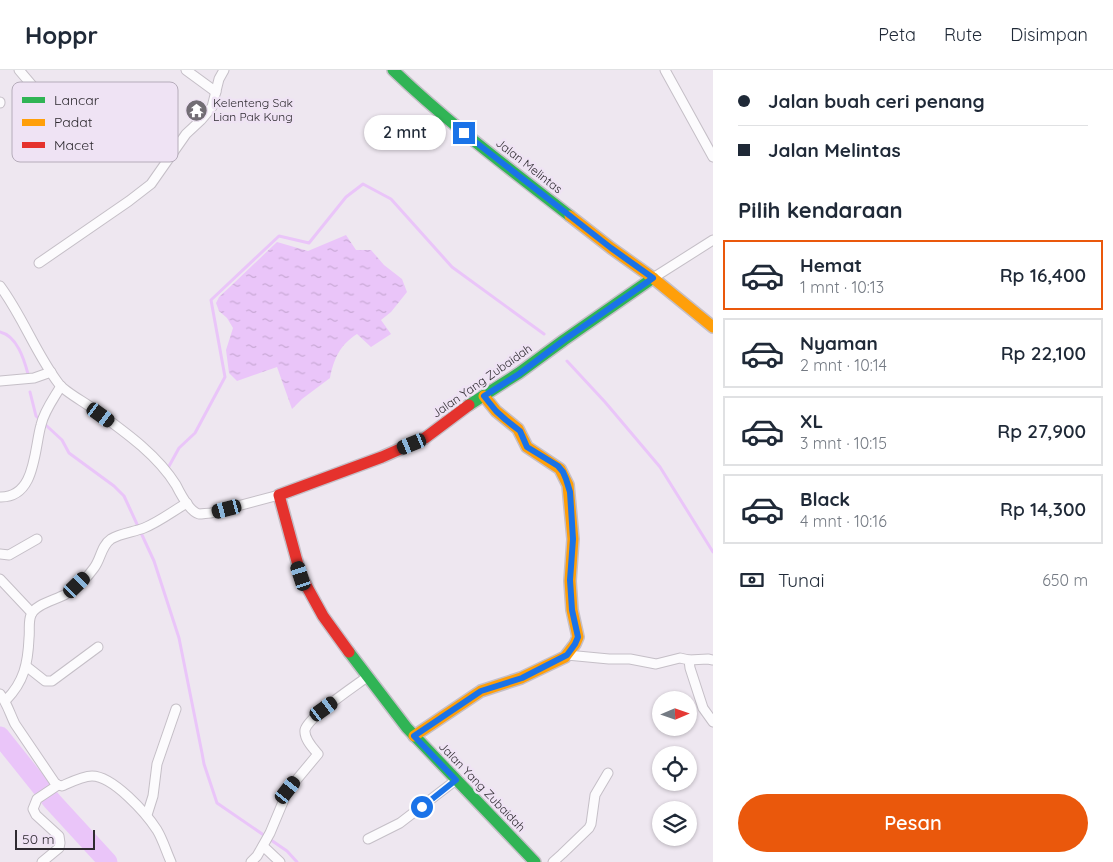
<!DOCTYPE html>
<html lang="id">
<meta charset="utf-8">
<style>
:root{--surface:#fff;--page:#f6f6f7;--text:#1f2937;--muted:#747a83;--line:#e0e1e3;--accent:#ea580c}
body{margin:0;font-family:Quicksand,sans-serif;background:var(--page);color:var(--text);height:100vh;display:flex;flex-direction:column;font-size:19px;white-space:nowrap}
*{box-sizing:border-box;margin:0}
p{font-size:16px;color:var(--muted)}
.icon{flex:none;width:28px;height:28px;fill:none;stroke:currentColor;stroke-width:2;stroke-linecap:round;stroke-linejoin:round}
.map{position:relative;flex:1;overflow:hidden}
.details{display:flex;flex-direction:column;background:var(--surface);width:400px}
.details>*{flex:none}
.banner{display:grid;align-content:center;height:110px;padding:0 25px;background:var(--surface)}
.needle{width:32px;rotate:88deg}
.tools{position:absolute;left:652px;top:621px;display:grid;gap:10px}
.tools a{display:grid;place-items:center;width:45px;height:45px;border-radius:50%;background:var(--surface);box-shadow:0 1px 4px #0004;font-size:25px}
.scale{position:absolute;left:15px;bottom:12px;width:80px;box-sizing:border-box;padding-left:5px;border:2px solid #2f2b31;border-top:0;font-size:14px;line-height:18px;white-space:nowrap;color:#2f2b31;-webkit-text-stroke:4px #efe3f4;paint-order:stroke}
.end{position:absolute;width:22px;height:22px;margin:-11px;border:6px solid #1a73e8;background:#fff;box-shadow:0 0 0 2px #fff}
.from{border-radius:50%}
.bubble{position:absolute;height:35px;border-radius:18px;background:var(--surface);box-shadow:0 1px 4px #0004;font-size:16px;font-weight:600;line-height:35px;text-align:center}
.car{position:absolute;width:15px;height:30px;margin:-15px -8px;border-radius:6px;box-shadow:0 0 4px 1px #0007;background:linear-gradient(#222 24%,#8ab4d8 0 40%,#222 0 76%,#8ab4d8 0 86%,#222 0)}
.banner b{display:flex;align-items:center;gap:18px;height:48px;font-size:19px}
.banner b+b{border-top:1px solid var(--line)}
.banner i{width:12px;height:12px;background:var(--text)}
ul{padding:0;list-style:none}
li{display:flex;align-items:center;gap:15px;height:70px;margin:0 10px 8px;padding:0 15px;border:2px solid var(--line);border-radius:0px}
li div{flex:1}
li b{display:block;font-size:19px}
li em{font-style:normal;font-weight:600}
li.selected{border-color:var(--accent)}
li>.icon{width:45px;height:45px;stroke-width:1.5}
h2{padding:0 25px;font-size:22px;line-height:60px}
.pay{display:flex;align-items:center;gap:12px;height:55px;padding:0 25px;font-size:19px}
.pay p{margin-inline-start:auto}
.action{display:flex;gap:10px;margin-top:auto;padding:10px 25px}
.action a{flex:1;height:58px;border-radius:30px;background:var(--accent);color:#fff;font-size:20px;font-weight:600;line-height:58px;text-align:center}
header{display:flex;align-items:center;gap:30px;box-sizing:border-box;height:70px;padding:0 25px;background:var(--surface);border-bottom:1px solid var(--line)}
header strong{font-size:24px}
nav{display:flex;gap:28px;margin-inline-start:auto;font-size:18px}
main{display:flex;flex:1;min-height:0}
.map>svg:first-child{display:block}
</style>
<header>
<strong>Hoppr</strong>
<nav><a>Peta</a><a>Rute</a><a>Disimpan</a></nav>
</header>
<main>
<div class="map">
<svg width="713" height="792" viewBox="0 0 713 792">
<defs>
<pattern id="water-ripples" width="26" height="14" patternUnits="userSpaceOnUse" patternTransform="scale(1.25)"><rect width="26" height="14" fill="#eac5f9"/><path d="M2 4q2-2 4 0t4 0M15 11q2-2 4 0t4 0" fill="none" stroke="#c9a9d6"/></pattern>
</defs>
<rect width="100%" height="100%" fill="#eee7f0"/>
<path fill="url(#water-ripples)" d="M 346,165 L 356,180 L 371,180 L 384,195 L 402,209 L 407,222 L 391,242 L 381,250 L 391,264 L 371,277 L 357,264 C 340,275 334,288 330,308 L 302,329 L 292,339 L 277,297 L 237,311 L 229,303 L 226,280 L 233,258 L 227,248 L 219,241 L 216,233 L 219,227 L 233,214 L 277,172 L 308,181 Z"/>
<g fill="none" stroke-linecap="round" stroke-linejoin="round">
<g stroke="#eac5f9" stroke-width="3">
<path d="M 0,262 C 17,266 24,289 28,304"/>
<path d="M 567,291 L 605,332 L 660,397 L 713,482"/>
<path d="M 30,322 L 36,346 L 62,370 L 69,383 L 114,416 L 124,426 L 154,491 L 179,568 L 202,683 L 204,694 L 217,733 L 287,781 L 297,792"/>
<path d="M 168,398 L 179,378 L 195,363 L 225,307 L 211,230 L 279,166 L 309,173 L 346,127 L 363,114 L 391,129 L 452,197 L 544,264"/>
</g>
<path stroke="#eac5f9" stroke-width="19" d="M 0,666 L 52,731 L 108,792"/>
<defs>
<g id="street">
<path d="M 19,0 L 42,27"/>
<path d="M 186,0 L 216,22"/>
<path d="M 665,0 L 713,87"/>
<path d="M 0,32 L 0,33"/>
<path d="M 39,193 L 129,131 L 151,114 L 186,64 L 201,50 L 212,37 L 219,9 L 224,0"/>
<path d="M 653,208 L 713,170"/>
<path d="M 0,216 C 23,247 36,284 59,314 C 64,321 84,332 92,338 C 122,360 156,383 176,415 C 180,423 190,442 199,444 C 203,444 207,443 211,443 L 279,425"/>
<path d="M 0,311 L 34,308 L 51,302"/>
<path d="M 0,427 C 36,428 34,379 41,355 C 44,341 54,328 61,316"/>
<path d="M 0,484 L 9,485 L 37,469"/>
<path d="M 0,509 L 32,543"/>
<path d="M 567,585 L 609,589 L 630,589 L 656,594 L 680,588 L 689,590 L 690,598 L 703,638 L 713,652"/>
<path d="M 689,590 L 708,589 L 713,590"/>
<path d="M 26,596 L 45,611 L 52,611 L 98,577"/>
<path d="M 0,624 C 7,633 10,644 15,654 L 55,713 L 58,715 L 62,716 C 71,712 83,706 92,706 C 113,706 146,743 157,760 C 163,770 166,781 171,792"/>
<path d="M 6,630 C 24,612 28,593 29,568 C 30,561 28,552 31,545 C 35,534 56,530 66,524 C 76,518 87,508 94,498 C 101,489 101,476 111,469 C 121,463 134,462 144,458 C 159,452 173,441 187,433"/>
<path d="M 147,745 L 153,726 L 157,694 L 176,639"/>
<path d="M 368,769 L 400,753 L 456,710"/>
<path d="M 263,776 L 280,792"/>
<path d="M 42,792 L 59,778 L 60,773 L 59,766 L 36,745 L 33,739 L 37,729 L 58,715"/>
<path d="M 251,792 L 257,786 L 270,763 L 288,720 L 318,684 C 313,678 304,669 305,660 C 308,647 355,616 367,607"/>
<path d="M 553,792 L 562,784 L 589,758 L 591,754 L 595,725 L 608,703"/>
</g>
<g id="fast">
<path d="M 393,0 C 448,53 510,99 570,146"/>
<path d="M 469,335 L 519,303 L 564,270 L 653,208"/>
<path d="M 349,582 L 407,658 L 535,792"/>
</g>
<g id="slow">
<path d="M 570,146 L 611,178 L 653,208 L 713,257"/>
<path d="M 414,666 L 481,621 L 521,608 L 565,587 L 575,574 L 578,567 L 572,540 L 570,511 L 573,469 L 568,415 L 560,399 L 527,377 L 518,359 L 496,341 L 484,326"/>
</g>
<path id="jam" d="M 349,582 L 323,546 L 301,506 L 279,425 L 382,387 L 425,368 L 469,335"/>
</defs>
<use href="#street" stroke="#c5bfc7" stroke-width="11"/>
<use href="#fast" stroke="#c5bfc7" stroke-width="14"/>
<use href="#slow" stroke="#c5bfc7" stroke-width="14"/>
<use href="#jam" stroke="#c5bfc7" stroke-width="14"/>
<use href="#street" stroke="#fcfbfd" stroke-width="9"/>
<use href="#fast" stroke="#30b455" stroke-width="11"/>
<use href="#slow" stroke="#ff9f0a" stroke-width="11"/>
<use href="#jam" stroke="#e5322d" stroke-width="11"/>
</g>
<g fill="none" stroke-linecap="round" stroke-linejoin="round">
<path stroke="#1a73e8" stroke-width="6" d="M 422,737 L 456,710 L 414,666 L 481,621 L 522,608 L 567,585 L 575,574 L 578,567 L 572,540 L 570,510 L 573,469 L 570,422 L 566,409 L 563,402 L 558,396 L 527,377 L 520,361 L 506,350 L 496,341 L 484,326 L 519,304 L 564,270 L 653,208 L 611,178 L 464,63"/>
</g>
<defs>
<symbol id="temple-disc" viewBox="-11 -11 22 22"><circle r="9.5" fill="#726d74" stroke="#efe3f4"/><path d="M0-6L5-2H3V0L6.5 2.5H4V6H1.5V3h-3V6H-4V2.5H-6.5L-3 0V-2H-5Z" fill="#fff"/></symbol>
</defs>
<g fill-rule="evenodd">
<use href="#temple-disc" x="184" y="28" width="25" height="25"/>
</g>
<g text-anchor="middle" stroke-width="5" stroke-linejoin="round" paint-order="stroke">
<g font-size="12" fill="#2f2b31" stroke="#efe3f4" text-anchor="start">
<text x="213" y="37">Kelenteng Sak<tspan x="213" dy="14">Lian Pak Kung</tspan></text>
</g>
<g font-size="12" fill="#2f2b31" stroke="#efe3f4">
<text transform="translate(529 96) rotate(38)" y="4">Jalan Melintas</text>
<text transform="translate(482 311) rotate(-35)" y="4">Jalan Yang Zubaidah</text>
<text transform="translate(482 717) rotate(46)" y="4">Jalan Yang Zubaidah</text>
</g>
</g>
<rect x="12" y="12" width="166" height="80" rx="8" fill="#efe3f4" stroke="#b5acba" stroke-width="1"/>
<rect x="22" y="27" width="23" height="6" fill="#30b455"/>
<rect x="22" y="49" width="23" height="7" fill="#ff9f0a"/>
<rect x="22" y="72" width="23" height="6" fill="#e5322d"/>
<g font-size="14" fill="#2f2b31">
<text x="54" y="35">Lancar</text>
<text x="54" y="57">Padat</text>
<text x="54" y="80">Macet</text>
</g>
</svg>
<div class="tools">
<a><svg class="needle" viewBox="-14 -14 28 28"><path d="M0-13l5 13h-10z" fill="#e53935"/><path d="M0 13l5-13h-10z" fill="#747a83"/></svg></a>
<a><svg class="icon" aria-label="locate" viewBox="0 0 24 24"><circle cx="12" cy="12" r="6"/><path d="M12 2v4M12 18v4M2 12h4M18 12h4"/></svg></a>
<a><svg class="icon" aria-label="layers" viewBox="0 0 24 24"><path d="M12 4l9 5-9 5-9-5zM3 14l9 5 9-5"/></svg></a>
</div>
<div class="scale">50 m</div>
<i class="end from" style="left:422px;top:737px"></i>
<i class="end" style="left:464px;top:63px"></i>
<div class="bubble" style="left:364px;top:45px;width:82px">2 mnt</div>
<i class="car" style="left:101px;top:345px;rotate:126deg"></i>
<i class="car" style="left:412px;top:374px;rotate:248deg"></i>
<i class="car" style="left:227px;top:439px;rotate:255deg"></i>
<i class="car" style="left:301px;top:506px;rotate:342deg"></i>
<i class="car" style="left:77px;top:515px;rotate:46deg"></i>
<i class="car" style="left:324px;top:639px;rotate:54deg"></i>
<i class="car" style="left:288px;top:720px;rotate:38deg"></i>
</div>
<section class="details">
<div class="banner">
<b><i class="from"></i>Jalan buah ceri penang</b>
<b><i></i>Jalan Melintas</b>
</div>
<h2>Pilih kendaraan</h2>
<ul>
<li class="selected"><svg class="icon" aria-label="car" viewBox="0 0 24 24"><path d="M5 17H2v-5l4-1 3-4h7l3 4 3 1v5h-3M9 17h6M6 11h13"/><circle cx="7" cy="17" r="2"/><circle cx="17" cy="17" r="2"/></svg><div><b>Hemat</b><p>1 mnt · 10:13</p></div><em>Rp 16,400</em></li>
<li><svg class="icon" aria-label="car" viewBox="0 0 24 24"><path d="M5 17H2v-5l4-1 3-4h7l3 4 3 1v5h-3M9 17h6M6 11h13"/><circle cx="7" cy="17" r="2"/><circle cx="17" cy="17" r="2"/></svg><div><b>Nyaman</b><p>2 mnt · 10:14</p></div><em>Rp 22,100</em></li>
<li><svg class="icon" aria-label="car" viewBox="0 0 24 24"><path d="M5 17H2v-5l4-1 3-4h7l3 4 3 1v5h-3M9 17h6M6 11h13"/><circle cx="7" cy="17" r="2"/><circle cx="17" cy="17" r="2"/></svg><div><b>XL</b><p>3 mnt · 10:15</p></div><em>Rp 27,900</em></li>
<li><svg class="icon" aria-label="car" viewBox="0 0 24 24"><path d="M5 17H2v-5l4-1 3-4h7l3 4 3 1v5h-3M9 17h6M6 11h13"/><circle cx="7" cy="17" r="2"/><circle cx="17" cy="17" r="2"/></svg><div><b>Black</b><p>4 mnt · 10:16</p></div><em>Rp 14,300</em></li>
</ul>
<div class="pay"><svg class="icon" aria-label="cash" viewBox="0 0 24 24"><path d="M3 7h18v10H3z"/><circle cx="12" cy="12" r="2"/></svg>Tunai<p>650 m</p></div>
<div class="action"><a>Pesan</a></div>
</section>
</main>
